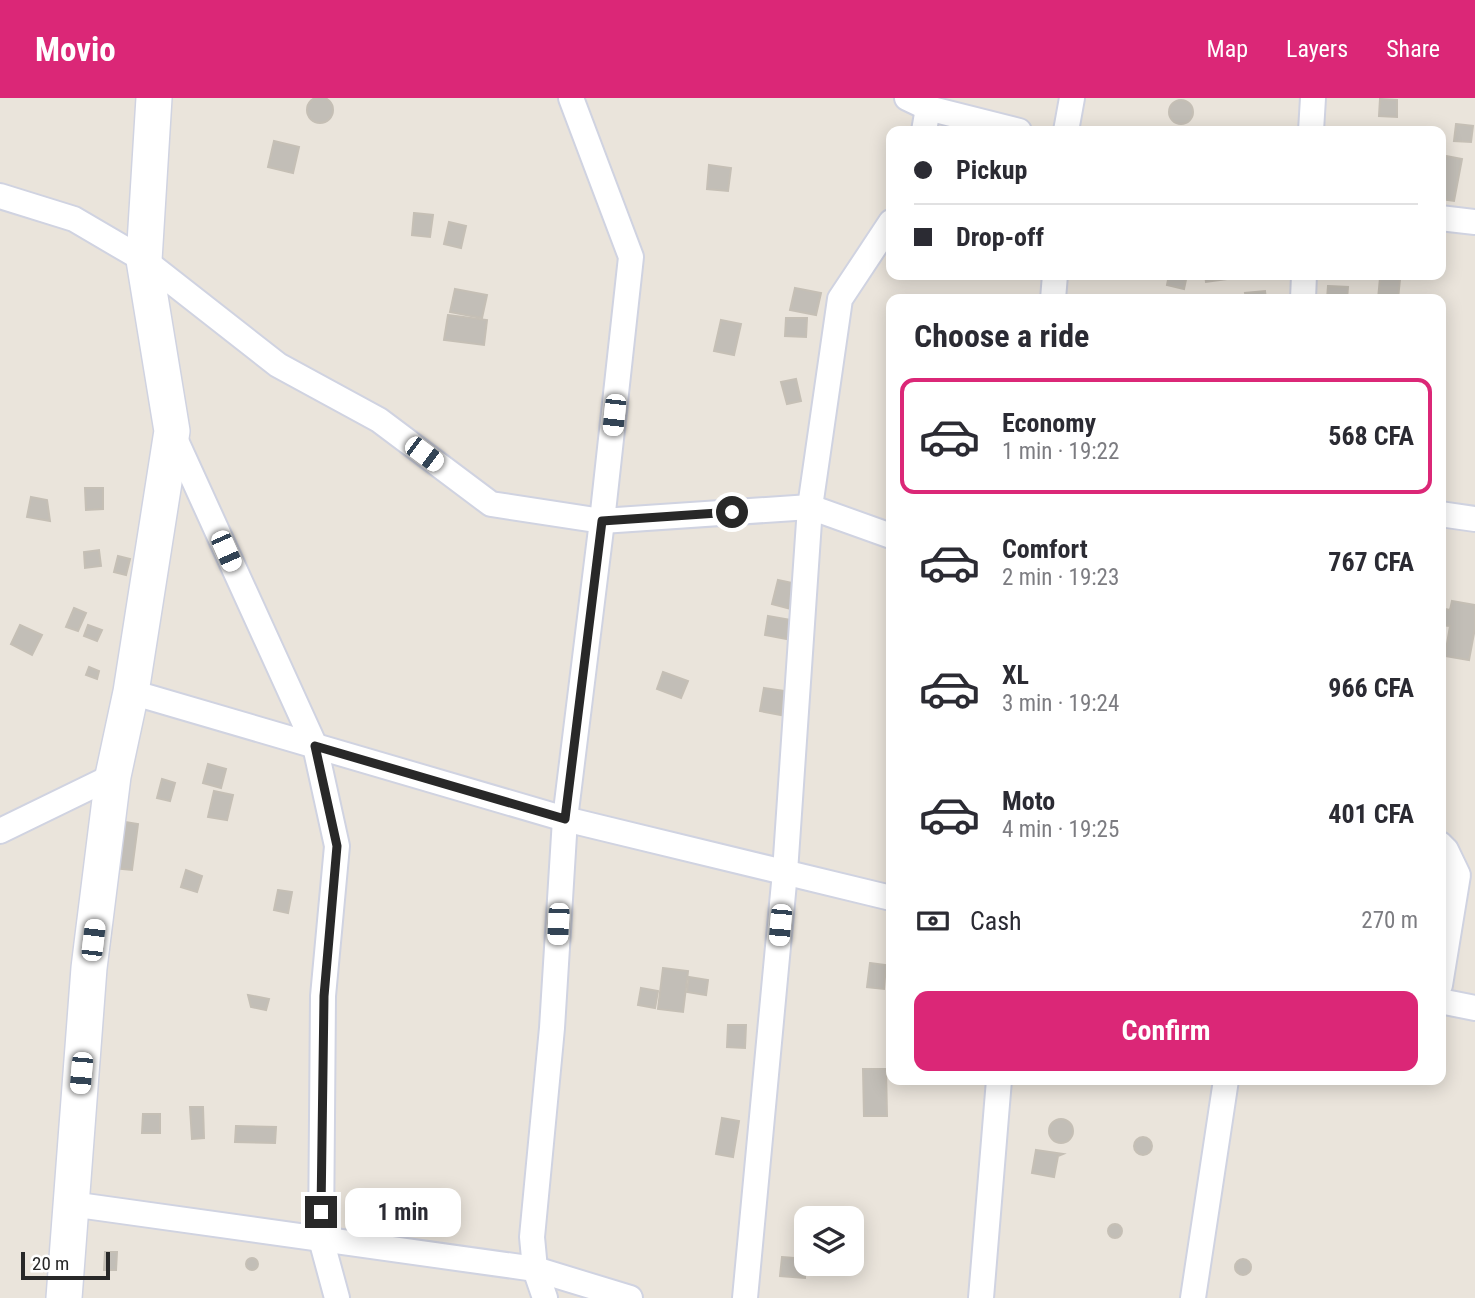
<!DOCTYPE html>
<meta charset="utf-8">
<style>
:root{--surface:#fff;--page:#f7f7f7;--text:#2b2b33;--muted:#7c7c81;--line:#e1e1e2;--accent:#db2777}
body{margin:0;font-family:"Roboto Condensed",sans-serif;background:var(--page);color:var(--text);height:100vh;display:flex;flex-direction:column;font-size:26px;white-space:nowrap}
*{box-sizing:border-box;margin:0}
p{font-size:23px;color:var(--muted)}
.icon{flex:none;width:38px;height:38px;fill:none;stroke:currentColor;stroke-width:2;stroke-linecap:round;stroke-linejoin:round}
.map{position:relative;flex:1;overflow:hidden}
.side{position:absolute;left:886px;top:196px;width:560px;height:791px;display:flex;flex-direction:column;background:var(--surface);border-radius:14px;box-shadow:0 4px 18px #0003}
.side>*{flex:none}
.guide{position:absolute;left:886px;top:28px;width:560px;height:154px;border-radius:14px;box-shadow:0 4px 18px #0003;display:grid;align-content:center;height:154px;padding:0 28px;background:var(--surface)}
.controls{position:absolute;left:794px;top:1108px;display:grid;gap:14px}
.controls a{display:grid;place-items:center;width:70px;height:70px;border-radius:14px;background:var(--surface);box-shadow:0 4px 18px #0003;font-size:35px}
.scale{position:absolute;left:21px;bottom:18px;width:89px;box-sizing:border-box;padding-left:7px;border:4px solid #282828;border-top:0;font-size:19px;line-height:24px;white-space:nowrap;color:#282828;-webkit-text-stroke:5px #fff;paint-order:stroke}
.end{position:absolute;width:32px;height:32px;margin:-16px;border:9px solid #282828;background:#fff;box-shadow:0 0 0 4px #fff}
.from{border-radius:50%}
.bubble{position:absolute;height:49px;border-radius:14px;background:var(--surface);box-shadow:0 4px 18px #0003;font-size:23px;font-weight:700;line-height:49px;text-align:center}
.car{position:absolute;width:21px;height:42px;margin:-21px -10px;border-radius:9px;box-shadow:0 0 5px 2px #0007;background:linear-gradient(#fff 24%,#345 0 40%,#fff 0 76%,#345 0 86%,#fff 0)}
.guide b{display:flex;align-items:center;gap:24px;height:66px;font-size:26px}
.guide b+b{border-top:2px solid var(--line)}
.guide i{width:18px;height:18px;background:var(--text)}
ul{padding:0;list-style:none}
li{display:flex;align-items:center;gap:21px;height:116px;margin:0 14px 10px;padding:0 14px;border:4px solid transparent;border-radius:14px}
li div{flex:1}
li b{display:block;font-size:26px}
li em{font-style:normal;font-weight:700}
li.current{border-color:var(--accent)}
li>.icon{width:63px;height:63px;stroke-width:1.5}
h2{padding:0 28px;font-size:32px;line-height:84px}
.pay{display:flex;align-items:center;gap:18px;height:77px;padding:0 28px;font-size:26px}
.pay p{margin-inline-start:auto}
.action{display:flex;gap:14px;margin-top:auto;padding:14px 28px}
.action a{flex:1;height:80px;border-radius:14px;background:var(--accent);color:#fff;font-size:28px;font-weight:700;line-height:80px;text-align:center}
header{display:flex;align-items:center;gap:42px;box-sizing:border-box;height:98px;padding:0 35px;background:var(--accent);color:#fff}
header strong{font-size:33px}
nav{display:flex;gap:38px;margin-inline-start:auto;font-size:24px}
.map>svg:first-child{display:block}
</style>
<header>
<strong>Movio</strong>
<nav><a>Map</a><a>Layers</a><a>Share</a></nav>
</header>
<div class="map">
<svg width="1475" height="1200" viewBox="0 0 1475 1200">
<rect width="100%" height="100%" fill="#eae4db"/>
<g fill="#c2beb7" stroke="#c5bfb5" stroke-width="2">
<circle cx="320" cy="12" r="13"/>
<path d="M 1380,1 L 1397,2 L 1397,19 L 1379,18 Z"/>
<circle cx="1181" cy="14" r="12"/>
<path d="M 1456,26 L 1473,28 L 1471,44 L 1454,43 Z"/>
<path d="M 274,43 L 299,49 L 293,75 L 268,69 Z"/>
<path d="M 1441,57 L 1462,61 L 1454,103 L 1440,101 Z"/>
<path d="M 709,67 L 731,70 L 728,93 L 707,91 Z"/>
<path d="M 414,115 L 433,117 L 430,139 L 412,137 Z"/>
<path d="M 449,124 L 466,128 L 461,150 L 444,146 Z"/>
<path d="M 1169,177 L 1187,177 L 1184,191 L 1167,187 Z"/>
<path d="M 1205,177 L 1243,177 L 1243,179 L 1206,184 Z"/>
<path d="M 1380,180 L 1400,181 L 1398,201 L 1378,201 Z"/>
<path d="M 1328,188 L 1348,189 L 1347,201 L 1327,201 Z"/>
<path d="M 795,190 L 821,195 L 816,217 L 790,212 Z"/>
<path d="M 455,191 L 487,197 L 482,220 L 450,214 Z"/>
<path d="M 1265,193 L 1266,201 L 1246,201 L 1245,195 Z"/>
<path d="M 448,217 L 487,222 L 484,247 L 444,242 Z"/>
<path d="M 786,220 L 807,220 L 806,239 L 785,238 Z"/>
<path d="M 721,222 L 741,226 L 734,257 L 714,253 Z"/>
<path d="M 796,281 L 801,303 L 787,306 L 781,284 Z"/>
<path d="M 85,390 L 103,390 L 103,411 L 86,412 Z"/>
<path d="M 31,399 L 47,402 L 50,423 L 27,419 Z"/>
<path d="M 99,452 L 101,468 L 85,470 L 84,454 Z"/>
<path d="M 118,458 L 130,461 L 126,477 L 114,474 Z"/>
<path d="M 778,482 L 797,486 L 791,511 L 772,506 Z"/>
<path d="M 1452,503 L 1475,507 L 1475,530 L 1469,562 L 1445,558 L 1450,528 L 1440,527 L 1440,510 L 1450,512 Z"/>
<path d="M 74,510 L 86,515 L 78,533 L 66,529 Z"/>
<path d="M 768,518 L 791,522 L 787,541 L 765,537 Z"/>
<path d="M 20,527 L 42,537 L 32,557 L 11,546 Z"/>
<path d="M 88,527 L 102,532 L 97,543 L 84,538 Z"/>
<path d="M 89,569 L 99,573 L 97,581 L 86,577 Z"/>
<path d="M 663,574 L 688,583 L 681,600 L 657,591 Z"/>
<path d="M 764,590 L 785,593 L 781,617 L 760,613 Z"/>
<path d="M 208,666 L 226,671 L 221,690 L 203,685 Z"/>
<path d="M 162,681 L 175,685 L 170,703 L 157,700 Z"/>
<path d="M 214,693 L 233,697 L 227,722 L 208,719 Z"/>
<path d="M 119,723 L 138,726 L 132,772 L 113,770 Z"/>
<path d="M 186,772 L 202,778 L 197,794 L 181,789 Z"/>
<path d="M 278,792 L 292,794 L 288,815 L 274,812 Z"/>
<path d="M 870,865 L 886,867 L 884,891 L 867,889 Z"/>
<path d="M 663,870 L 688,873 L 683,914 L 658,911 Z"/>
<path d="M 689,879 L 708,882 L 706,897 L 687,894 Z"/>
<path d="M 641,890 L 658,893 L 655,910 L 638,907 Z"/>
<path d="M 248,897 L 269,901 L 266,912 L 251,909 Z"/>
<path d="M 728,927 L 746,927 L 745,950 L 727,949 Z"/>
<path d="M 863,971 L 886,971 L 887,1018 L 864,1018 Z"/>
<path d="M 190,1009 L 203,1009 L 204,1040 L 192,1041 Z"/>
<path d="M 143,1016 L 160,1016 L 160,1035 L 142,1035 Z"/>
<path d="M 722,1020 L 739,1023 L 733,1059 L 716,1056 Z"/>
<circle cx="1061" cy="1033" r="12"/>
<path d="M 236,1028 L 276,1029 L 275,1045 L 235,1044 Z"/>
<circle cx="1143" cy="1048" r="9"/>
<path d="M 1036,1052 L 1063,1056 L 1058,1058 L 1054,1079 L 1032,1075 Z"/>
<circle cx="1115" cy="1133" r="7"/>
<path d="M 105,1154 L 117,1154 L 116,1172 L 104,1172 Z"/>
<path d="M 782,1159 L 806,1161 L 805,1180 L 780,1178 Z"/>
<circle cx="252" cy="1166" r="6"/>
<circle cx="1243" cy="1169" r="8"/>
</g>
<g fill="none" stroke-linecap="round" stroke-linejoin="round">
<defs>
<g id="street">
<path d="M 907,0 L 928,10 L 1019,33"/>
<path d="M 924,33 L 928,10"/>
<path d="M 1066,33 L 1072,0"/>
<path d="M 1311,33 L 1313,0"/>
<path d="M 0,98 L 74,121 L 144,162 L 278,267 L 379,322 L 491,406 L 602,423 L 810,409 L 891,438"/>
<path d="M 1440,120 L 1475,124"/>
<path d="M 1053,201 L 1055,177"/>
<path d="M 1303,201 L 1304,177"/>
<path d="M 172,334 L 315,648 L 337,748 L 323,898 L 321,1141 L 337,1200"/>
<path d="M 1440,416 L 1475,421"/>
<path d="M 131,594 L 565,721 L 891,800"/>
<path d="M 0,733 L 113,678"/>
<path d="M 1440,746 L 1446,752 L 1458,777 L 1440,887"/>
<path d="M 1440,903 L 1475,910"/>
<path d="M 71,1106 L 535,1171 L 630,1200"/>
<path d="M 545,1200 L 535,1171 L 532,1139 L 552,930 L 565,721 L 602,423 L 631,159 L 571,0"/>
<path d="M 745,1200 L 785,774 L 810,409 L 840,201 L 891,124"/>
<path d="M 981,1200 L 999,982"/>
<path d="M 1193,1200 L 1226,982"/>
</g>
<path id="secondary" d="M 64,1200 L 89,870 L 113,678 L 131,594 L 172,333 L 144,162 L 154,0"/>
</defs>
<use href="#street" stroke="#d0d3e1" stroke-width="28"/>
<use href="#secondary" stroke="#d0d3e1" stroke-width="38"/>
<use href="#street" stroke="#fff" stroke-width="24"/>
<use href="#secondary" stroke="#fff" stroke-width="35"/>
</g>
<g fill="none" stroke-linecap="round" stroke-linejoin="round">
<path stroke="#282828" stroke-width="9" d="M 321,1114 L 324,898 L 337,748 L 315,648 L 565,721 L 602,423 L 732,414"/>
</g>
</svg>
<div class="controls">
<a><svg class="icon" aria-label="layers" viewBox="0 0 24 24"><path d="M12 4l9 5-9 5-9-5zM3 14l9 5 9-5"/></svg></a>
</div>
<div class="scale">20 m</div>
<i class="end from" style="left:732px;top:414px"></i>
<i class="end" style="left:321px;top:1114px"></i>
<div class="bubble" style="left:345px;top:1090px;width:116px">1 min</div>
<i class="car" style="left:614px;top:317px;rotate:186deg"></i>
<i class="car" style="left:424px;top:356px;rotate:127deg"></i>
<i class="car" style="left:226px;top:453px;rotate:156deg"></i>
<i class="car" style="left:558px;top:826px;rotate:183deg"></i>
<i class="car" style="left:780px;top:827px;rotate:185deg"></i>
<i class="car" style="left:93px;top:842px;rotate:7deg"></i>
<i class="car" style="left:81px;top:975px;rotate:185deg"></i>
<div class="guide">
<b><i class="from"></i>Pickup</b>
<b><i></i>Drop-off</b>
</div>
<section class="side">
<h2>Choose a ride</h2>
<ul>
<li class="current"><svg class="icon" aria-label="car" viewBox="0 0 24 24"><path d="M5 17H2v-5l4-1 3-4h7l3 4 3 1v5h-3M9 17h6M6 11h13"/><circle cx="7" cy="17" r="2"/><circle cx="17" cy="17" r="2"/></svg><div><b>Economy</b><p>1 min · 19:22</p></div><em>568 CFA</em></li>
<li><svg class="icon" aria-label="car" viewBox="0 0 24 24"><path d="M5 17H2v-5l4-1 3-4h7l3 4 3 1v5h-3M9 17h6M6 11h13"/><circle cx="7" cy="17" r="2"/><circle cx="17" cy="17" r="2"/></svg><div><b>Comfort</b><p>2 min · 19:23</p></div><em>767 CFA</em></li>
<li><svg class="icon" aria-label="car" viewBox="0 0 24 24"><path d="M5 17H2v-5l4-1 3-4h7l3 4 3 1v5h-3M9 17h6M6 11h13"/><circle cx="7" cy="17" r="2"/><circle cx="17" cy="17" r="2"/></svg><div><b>XL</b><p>3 min · 19:24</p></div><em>966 CFA</em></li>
<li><svg class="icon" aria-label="car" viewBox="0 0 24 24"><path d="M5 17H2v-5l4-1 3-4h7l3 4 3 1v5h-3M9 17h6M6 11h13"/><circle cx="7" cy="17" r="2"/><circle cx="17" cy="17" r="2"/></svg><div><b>Moto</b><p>4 min · 19:25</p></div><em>401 CFA</em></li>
</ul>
<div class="pay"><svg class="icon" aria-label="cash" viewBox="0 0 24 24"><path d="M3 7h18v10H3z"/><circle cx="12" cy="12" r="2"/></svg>Cash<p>270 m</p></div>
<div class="action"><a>Confirm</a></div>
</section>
</div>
